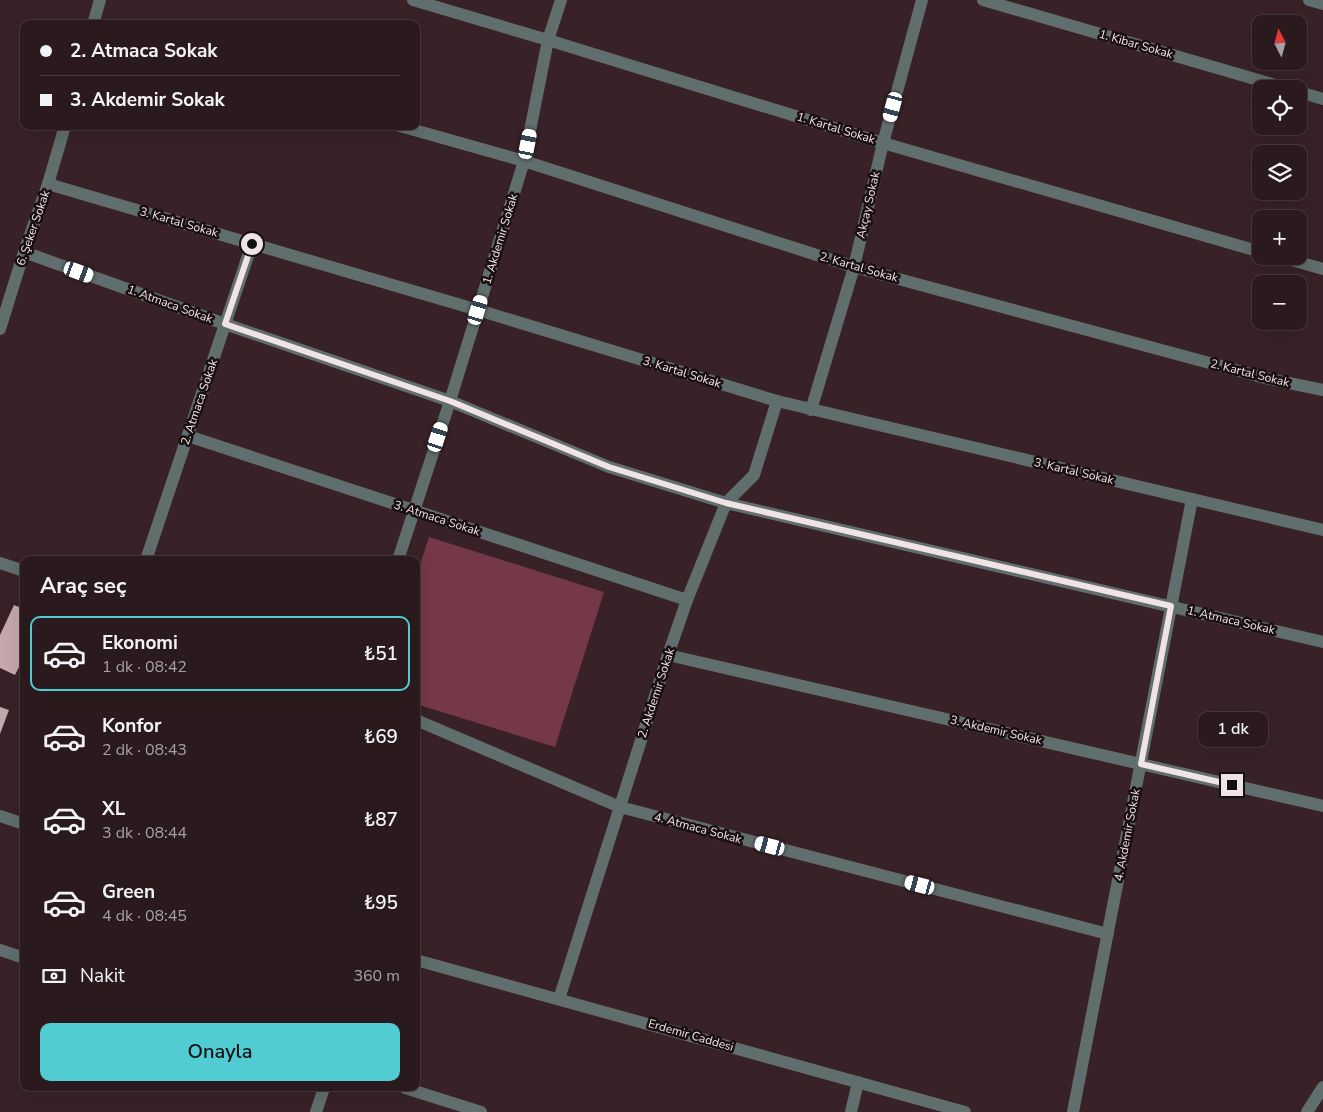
<!DOCTYPE html>
<html lang="tr">
<meta charset="utf-8">
<style>
:root{--surface:#2a1a1d;--page:#36272a;--text:#f1f3f6;--muted:#a5a1a4;--line:#46383b;--accent:#51ccd3}
body{margin:0;font-family:"Nunito Sans",sans-serif;background:var(--page);color:var(--text);height:100vh;display:flex;flex-direction:column;font-size:19px;white-space:nowrap}
*{box-sizing:border-box;margin:0}
p{font-size:16px;color:var(--muted)}
.icon{flex:none;width:28px;height:28px;fill:none;stroke:currentColor;stroke-width:2;stroke-linecap:round;stroke-linejoin:round}
.map{position:relative;flex:1;overflow:hidden}
.sheet{position:absolute;left:20px;top:556px;width:400px;height:535px;display:flex;flex-direction:column;background:var(--surface);border-radius:10px;box-shadow:0 5px 20px #0002,0 0 0 1px var(--line)}
.sheet>*{flex:none}
.top-card{position:absolute;left:20px;top:20px;width:400px;height:110px;border-radius:10px;box-shadow:0 5px 20px #0002,0 0 0 1px var(--line);display:grid;align-content:center;height:110px;padding:0 20px;background:var(--surface)}
.needle{width:32px;rotate:354deg}
.tools{position:absolute;left:1252px;top:15px;display:grid;gap:10px}
.tools a{display:grid;place-items:center;width:55px;height:55px;border-radius:10px;background:var(--surface);box-shadow:0 5px 20px #0002,0 0 0 1px var(--line);font-size:25px}
.end{position:absolute;width:22px;height:22px;margin:-11px;border:6px solid #f1e2e5;background:#111;box-shadow:0 0 0 2px #111}
.from{border-radius:50%}
.bubble{position:absolute;height:35px;border-radius:10px;background:var(--surface);box-shadow:0 5px 20px #0002,0 0 0 1px var(--line);font-size:16px;font-weight:600;line-height:35px;text-align:center}
.car{position:absolute;width:15px;height:30px;margin:-15px -8px;border-radius:6px;box-shadow:0 0 4px 1px #0007;background:linear-gradient(#fff 24%,#345 0 40%,#fff 0 76%,#345 0 86%,#fff 0)}
.top-card b{display:flex;align-items:center;gap:18px;height:48px;font-size:19px}
.top-card b+b{border-top:1px solid var(--line)}
.top-card i{width:12px;height:12px;background:var(--text)}
ul{padding:0;list-style:none}
li{display:flex;align-items:center;gap:15px;height:75px;margin:0 10px 8px;padding:0 10px;border:2px solid transparent;border-radius:10px}
li div{flex:1}
li b{display:block;font-size:19px}
li em{font-style:normal;font-weight:600}
li.selected{border-color:var(--accent)}
li>.icon{width:45px;height:45px;stroke-width:1.5}
h2{padding:0 20px;font-size:22px;line-height:60px}
.pay{display:flex;align-items:center;gap:12px;height:55px;padding:0 20px;font-size:19px}
.pay p{margin-inline-start:auto}
.button{display:flex;gap:10px;margin-top:auto;padding:10px 20px}
.button a{flex:1;height:58px;border-radius:10px;background:var(--accent);color:#111;font-size:20px;font-weight:600;line-height:58px;text-align:center}
.map>svg:first-child{display:block}
</style>
<div class="map">
<svg width="1323" height="1112" viewBox="0 0 1323 1112">
<rect width="100%" height="100%" fill="#382227"/>
<path fill="#753848" d="M 429,537 L 604,592 L 555,747 L 416,704 L 416,577 Z"/>
<g fill="#c5a8ae">
<path d="M 14,605 L 24,609 L 24,657 L 15,675 L 0,668 L 0,635 Z"/>
<path d="M 0,707 L 9,710 L 0,734 Z"/>
</g>
<g fill="none" stroke-linecap="round" stroke-linejoin="round">
<g stroke="#616e6e" stroke-width="12">
<path d="M 413,0 L 548,40 L 883,143 L 1261,252"/>
<path d="M 983,0 L 1289,89"/>
<path d="M 1309,0 L 1323,4"/>
<path d="M 93,24 L 100,0"/>
<path d="M 1299,92 L 1323,99"/>
<path d="M 400,126 L 524,161 L 854,267 L 1265,378 L 1323,390"/>
<path d="M 48,184 L 478,310 L 777,401 L 1323,530"/>
<path d="M 24,252 L 225,324 L 450,401 L 609,467 L 726,503 L 1323,642"/>
<path d="M 1278,256 L 1323,269"/>
<path d="M 0,329 L 24,252 L 48,184 L 65,126"/>
<path d="M 811,410 L 854,267 L 883,143 L 922,0"/>
<path d="M 188,436 L 687,600"/>
<path d="M 146,560 L 252,244"/>
<path d="M 398,560 L 450,401 L 524,161 L 548,40 L 561,0"/>
<path d="M 0,563 L 24,571"/>
<path d="M 668,655 L 1323,806"/>
<path d="M 416,720 L 620,807 L 1108,934"/>
<path d="M 0,816 L 24,824"/>
<path d="M 0,950 L 24,958"/>
<path d="M 416,960 L 965,1112"/>
<path d="M 559,999 L 668,655 L 687,600 L 726,503 L 754,475 L 777,401"/>
<path d="M 405,1088 L 481,1112"/>
<path d="M 316,1112 L 324,1088"/>
<path d="M 851,1112 L 858,1082"/>
<path d="M 1073,1112 L 1192,499"/>
<path d="M 1307,1112 L 1323,1087"/>
</g>
</g>
<g fill="none" stroke-linecap="round" stroke-linejoin="round">
<path stroke="#f1e2e5" stroke-width="6" d="M 252,244 L 225,324 L 450,401 L 609,467 L 726,503 L 1171,606 L 1141,764 L 1232,785"/>
</g>
<g text-anchor="middle" stroke-width="5" stroke-linejoin="round" paint-order="stroke">
<g font-size="12" fill="#f1e2e5" stroke="#190f11">
<text transform="translate(1136 44) rotate(16)" y="4">1. Kibar Sokak</text>
<text transform="translate(836 128) rotate(17)" y="4">1. Kartal Sokak</text>
<text transform="translate(868 205) rotate(-77)" y="4">Akçay Sokak</text>
<text transform="translate(179 222) rotate(16)" y="4">3. Kartal Sokak</text>
<text transform="translate(33 228) rotate(-71)" y="4">6. Şeker Sokak</text>
<text transform="translate(500 239) rotate(-73)" y="4">1. Akdemir Sokak</text>
<text transform="translate(859 267) rotate(16)" y="4">2. Kartal Sokak</text>
<text transform="translate(170 304) rotate(20)" y="4">1. Atmaca Sokak</text>
<text transform="translate(682 372) rotate(17)" y="4">3. Kartal Sokak</text>
<text transform="translate(1250 373) rotate(14)" y="4">2. Kartal Sokak</text>
<text transform="translate(199 402) rotate(-71)" y="4">2. Atmaca Sokak</text>
<text transform="translate(1074 471) rotate(13)" y="4">3. Kartal Sokak</text>
<text transform="translate(437 518) rotate(18)" y="4">3. Atmaca Sokak</text>
<text transform="translate(1231 620) rotate(13)" y="4">1. Atmaca Sokak</text>
<text transform="translate(656 693) rotate(-72)" y="4">2. Akdemir Sokak</text>
<text transform="translate(996 730) rotate(13)" y="4">3. Akdemir Sokak</text>
<text transform="translate(698 828) rotate(15)" y="4">4. Atmaca Sokak</text>
<text transform="translate(1127 835) rotate(-79)" y="4">4. Akdemir Sokak</text>
<text transform="translate(691 1035) rotate(16)" y="4">Erdemir Caddesi</text>
</g>
</g>
</svg>
<div class="tools">
<a><svg class="needle" viewBox="-14 -14 28 28"><path d="M0-13l5 13h-10z" fill="#e53935"/><path d="M0 13l5-13h-10z" fill="#a5a1a4"/></svg></a>
<a><svg class="icon" aria-label="locate" viewBox="0 0 24 24"><circle cx="12" cy="12" r="6"/><path d="M12 2v4M12 18v4M2 12h4M18 12h4"/></svg></a>
<a><svg class="icon" aria-label="layers" viewBox="0 0 24 24"><path d="M12 4l9 5-9 5-9-5zM3 14l9 5 9-5"/></svg></a>
<a>+</a>
<a>−</a>
</div>
<i class="end from" style="left:252px;top:244px"></i>
<i class="end" style="left:1232px;top:785px"></i>
<div class="bubble" style="left:1198px;top:712px;width:70px">1 dk</div>
<i class="car" style="left:893px;top:107px;rotate:195deg"></i>
<i class="car" style="left:528px;top:144px;rotate:11deg"></i>
<i class="car" style="left:79px;top:272px;rotate:110deg"></i>
<i class="car" style="left:478px;top:310px;rotate:17deg"></i>
<i class="car" style="left:438px;top:437px;rotate:18deg"></i>
<i class="car" style="left:770px;top:846px;rotate:285deg"></i>
<i class="car" style="left:920px;top:885px;rotate:285deg"></i>
<div class="top-card">
<b><i class="from"></i>2. Atmaca Sokak</b>
<b><i></i>3. Akdemir Sokak</b>
</div>
<section class="sheet">
<h2>Araç seç</h2>
<ul>
<li class="selected"><svg class="icon" aria-label="car" viewBox="0 0 24 24"><path d="M5 17H2v-5l4-1 3-4h7l3 4 3 1v5h-3M9 17h6M6 11h13"/><circle cx="7" cy="17" r="2"/><circle cx="17" cy="17" r="2"/></svg><div><b>Ekonomi</b><p>1 dk · 08:42</p></div><em>₺51</em></li>
<li><svg class="icon" aria-label="car" viewBox="0 0 24 24"><path d="M5 17H2v-5l4-1 3-4h7l3 4 3 1v5h-3M9 17h6M6 11h13"/><circle cx="7" cy="17" r="2"/><circle cx="17" cy="17" r="2"/></svg><div><b>Konfor</b><p>2 dk · 08:43</p></div><em>₺69</em></li>
<li><svg class="icon" aria-label="car" viewBox="0 0 24 24"><path d="M5 17H2v-5l4-1 3-4h7l3 4 3 1v5h-3M9 17h6M6 11h13"/><circle cx="7" cy="17" r="2"/><circle cx="17" cy="17" r="2"/></svg><div><b>XL</b><p>3 dk · 08:44</p></div><em>₺87</em></li>
<li><svg class="icon" aria-label="car" viewBox="0 0 24 24"><path d="M5 17H2v-5l4-1 3-4h7l3 4 3 1v5h-3M9 17h6M6 11h13"/><circle cx="7" cy="17" r="2"/><circle cx="17" cy="17" r="2"/></svg><div><b>Green</b><p>4 dk · 08:45</p></div><em>₺95</em></li>
</ul>
<div class="pay"><svg class="icon" aria-label="cash" viewBox="0 0 24 24"><path d="M3 7h18v10H3z"/><circle cx="12" cy="12" r="2"/></svg>Nakit<p>360 m</p></div>
<div class="button"><a>Onayla</a></div>
</section>
</div>
